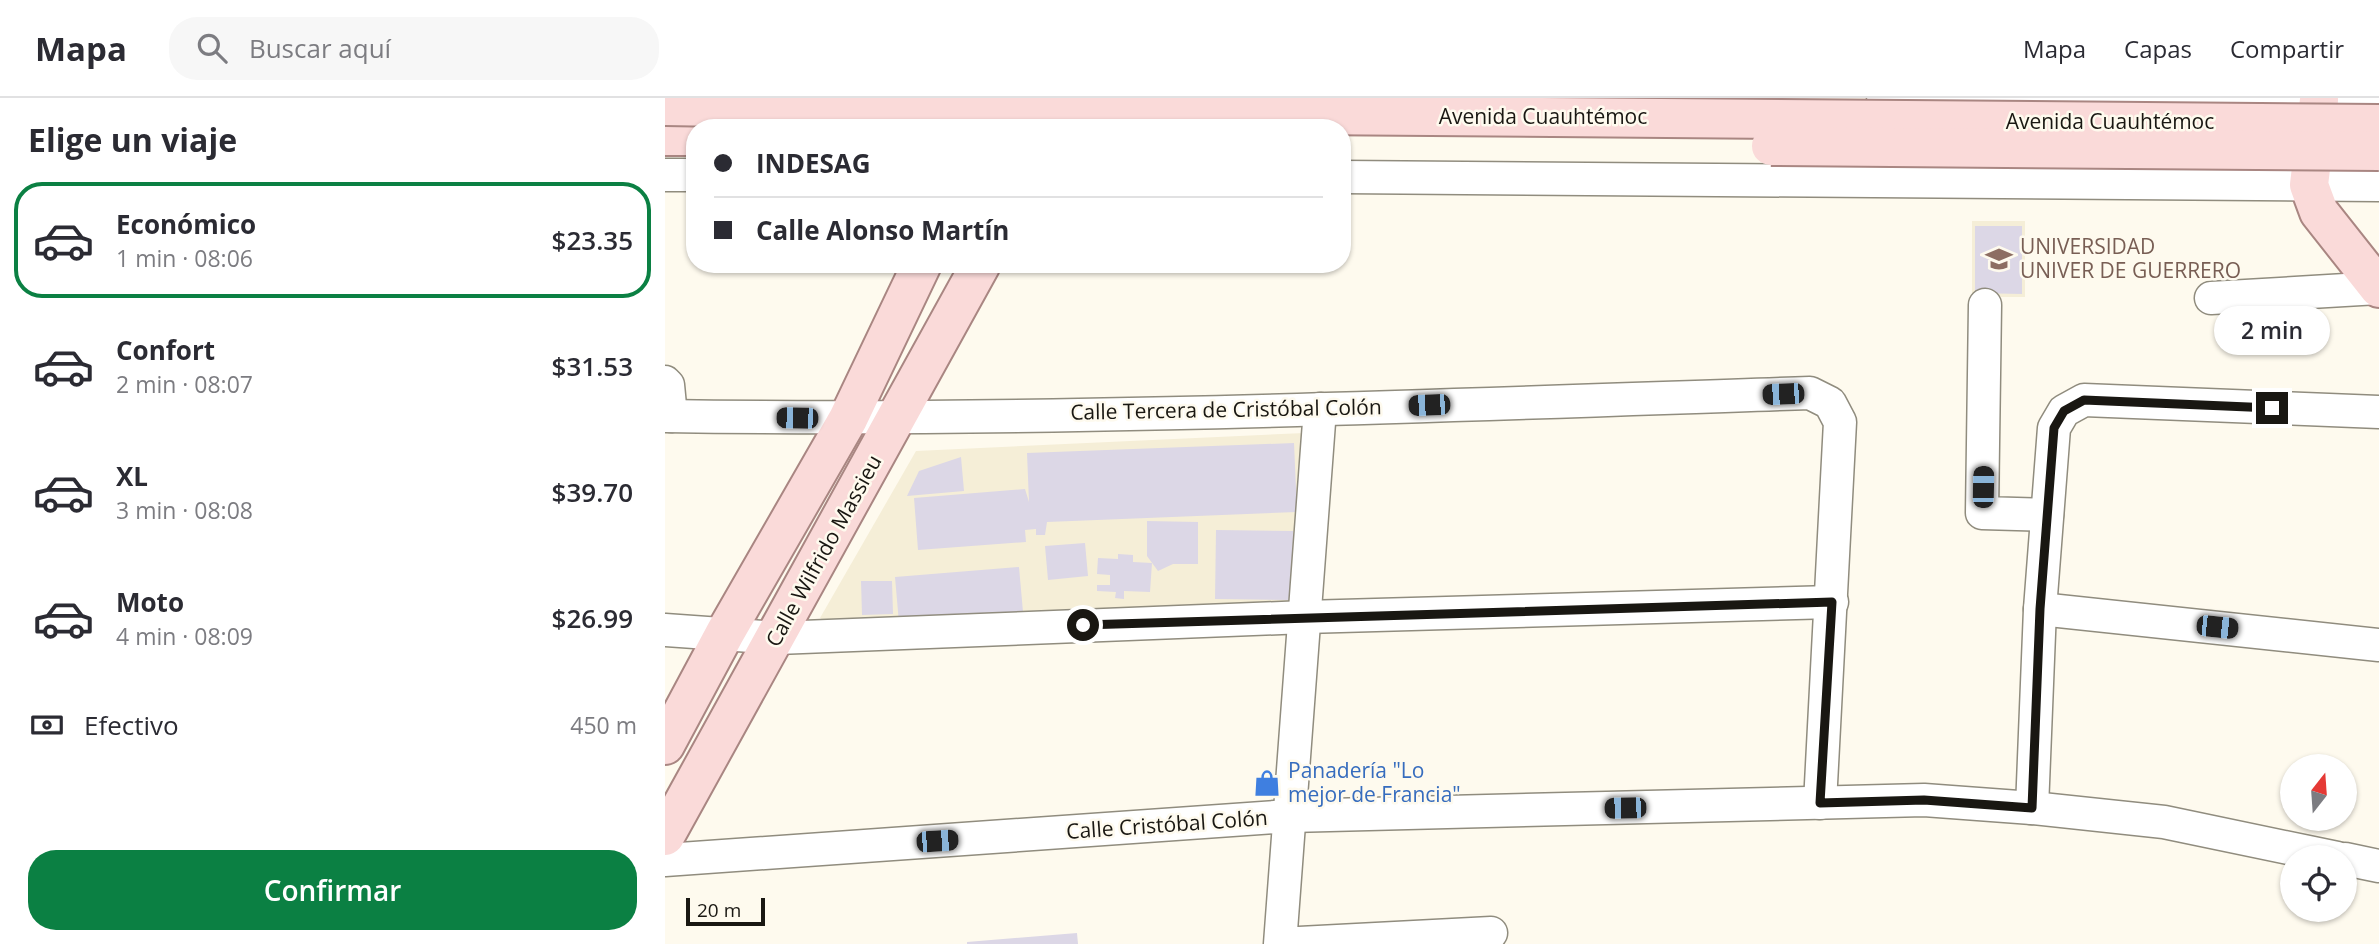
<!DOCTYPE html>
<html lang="es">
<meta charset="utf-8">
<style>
:root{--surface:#fff;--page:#f7f7f7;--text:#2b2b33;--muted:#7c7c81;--line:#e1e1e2;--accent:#0b8043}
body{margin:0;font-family:"Open Sans",sans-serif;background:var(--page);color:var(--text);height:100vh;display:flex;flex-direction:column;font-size:26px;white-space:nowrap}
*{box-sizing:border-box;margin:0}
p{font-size:23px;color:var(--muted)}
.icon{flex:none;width:38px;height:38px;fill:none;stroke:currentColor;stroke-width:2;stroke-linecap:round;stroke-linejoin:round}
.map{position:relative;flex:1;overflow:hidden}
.drawer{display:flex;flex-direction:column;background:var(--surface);width:665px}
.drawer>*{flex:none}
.hud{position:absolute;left:21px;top:21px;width:665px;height:154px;border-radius:28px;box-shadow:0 2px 5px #0004;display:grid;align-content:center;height:154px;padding:0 28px;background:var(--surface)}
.needle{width:46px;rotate:17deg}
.controls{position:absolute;left:1615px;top:656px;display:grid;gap:14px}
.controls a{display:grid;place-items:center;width:77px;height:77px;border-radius:50%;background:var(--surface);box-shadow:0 2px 5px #0004;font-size:35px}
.scale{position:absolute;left:21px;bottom:18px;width:79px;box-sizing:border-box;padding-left:7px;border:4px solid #191712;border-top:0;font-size:19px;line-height:24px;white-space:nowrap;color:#191712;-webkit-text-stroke:5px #fefaee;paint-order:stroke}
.end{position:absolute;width:32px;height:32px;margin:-16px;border:9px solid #191712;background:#fff;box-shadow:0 0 0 4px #fff}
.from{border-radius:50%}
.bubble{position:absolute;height:49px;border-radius:24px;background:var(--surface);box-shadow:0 2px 5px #0004;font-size:23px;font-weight:600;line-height:49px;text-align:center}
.car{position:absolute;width:21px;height:42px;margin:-21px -10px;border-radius:9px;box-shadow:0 0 5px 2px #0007;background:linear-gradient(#222 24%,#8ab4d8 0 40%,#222 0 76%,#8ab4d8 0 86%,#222 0)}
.hud b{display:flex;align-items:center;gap:24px;height:66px;font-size:26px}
.hud b+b{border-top:2px solid var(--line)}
.hud i{width:18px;height:18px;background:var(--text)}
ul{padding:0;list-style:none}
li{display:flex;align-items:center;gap:21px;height:116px;margin:0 14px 10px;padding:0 14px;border:4px solid transparent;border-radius:28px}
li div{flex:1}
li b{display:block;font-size:26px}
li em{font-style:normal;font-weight:600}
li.on{border-color:var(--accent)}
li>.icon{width:63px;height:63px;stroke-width:1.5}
h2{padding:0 28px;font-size:32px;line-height:84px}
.pay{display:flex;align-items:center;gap:18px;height:77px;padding:0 28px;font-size:26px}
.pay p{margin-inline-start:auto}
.primary-button{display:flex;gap:14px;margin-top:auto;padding:14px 28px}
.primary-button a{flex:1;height:80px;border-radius:28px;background:var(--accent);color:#fff;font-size:28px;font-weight:600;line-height:80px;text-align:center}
header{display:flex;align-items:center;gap:42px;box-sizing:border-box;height:98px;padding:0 35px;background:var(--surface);border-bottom:2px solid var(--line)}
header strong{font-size:33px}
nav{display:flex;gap:38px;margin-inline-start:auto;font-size:24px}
.search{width:490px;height:63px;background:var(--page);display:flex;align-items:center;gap:18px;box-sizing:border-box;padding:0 24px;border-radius:28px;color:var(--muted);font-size:26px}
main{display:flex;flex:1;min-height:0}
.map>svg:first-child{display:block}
</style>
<header>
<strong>Mapa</strong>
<div class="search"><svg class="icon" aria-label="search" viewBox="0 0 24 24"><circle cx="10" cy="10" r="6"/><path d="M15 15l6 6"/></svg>Buscar aquí</div>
<nav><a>Mapa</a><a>Capas</a><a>Compartir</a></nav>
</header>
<main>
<section class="drawer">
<h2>Elige un viaje</h2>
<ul>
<li class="on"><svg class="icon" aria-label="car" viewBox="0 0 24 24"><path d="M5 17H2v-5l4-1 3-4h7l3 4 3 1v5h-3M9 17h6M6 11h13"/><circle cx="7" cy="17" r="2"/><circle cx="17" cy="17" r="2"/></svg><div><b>Económico</b><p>1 min · 08:06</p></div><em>$23.35</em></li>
<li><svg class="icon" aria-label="car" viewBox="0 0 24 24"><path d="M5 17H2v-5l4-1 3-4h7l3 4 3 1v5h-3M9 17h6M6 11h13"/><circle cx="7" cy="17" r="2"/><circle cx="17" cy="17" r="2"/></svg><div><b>Confort</b><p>2 min · 08:07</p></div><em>$31.53</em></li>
<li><svg class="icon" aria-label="car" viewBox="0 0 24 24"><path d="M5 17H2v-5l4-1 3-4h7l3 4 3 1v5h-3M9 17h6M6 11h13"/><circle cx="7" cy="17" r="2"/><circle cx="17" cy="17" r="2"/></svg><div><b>XL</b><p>3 min · 08:08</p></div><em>$39.70</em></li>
<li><svg class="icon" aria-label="car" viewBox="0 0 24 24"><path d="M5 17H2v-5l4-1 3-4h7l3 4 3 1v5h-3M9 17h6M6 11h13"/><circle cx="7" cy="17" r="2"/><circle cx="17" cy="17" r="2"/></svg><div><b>Moto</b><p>4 min · 08:09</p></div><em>$26.99</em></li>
</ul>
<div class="pay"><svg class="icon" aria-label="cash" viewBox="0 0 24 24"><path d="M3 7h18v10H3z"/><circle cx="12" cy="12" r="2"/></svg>Efectivo<p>450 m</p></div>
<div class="primary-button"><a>Confirmar</a></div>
</section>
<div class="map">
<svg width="1714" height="846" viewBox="0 0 1714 846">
<rect width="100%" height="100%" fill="#fefaee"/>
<g fill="#f5eed7">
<rect x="1307" y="123" width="53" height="76"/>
<path d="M 639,335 L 630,506 L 170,530 L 155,520 L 251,353 Z"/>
</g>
<g fill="#dcd7e6">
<path d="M 1310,128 L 1357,128 L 1357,196 L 1310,195 Z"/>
<path d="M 629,345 L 632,414 L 382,424 L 380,437 L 371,437 L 371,431 L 360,432 L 361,444 L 253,452 L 249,400 L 360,391 L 364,404 L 362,355 Z"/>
<path d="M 296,359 L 299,393 L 242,398 L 254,373 Z"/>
<path d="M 482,423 L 533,424 L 533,466 L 508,466 L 493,473 L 482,458 Z"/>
<path d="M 551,432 L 628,433 L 627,502 L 550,501 Z"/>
<path d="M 420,445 L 423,478 L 383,482 L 380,448 Z"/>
<path d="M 453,456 L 468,457 L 468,464 L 487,465 L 485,494 L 459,493 L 459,501 L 450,500 L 451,494 L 432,493 L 432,487 L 445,487 L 445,477 L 432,476 L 433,460 L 453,461 Z"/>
<path d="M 354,469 L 358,514 L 234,525 L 230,479 Z"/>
<path d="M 196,483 L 227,483 L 228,516 L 197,517 Z"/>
<path d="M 412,835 L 413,846 L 302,846 L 302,844 Z"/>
</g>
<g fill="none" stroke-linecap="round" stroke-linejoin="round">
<defs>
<g id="minor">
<path d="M 1218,3 L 1714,1"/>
<path d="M 0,77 L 30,77"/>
<path d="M 677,79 L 1714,87"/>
<path d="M 1546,200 L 1714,190"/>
<path d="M 1320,207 L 1317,415 L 1382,417"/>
<path d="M 0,284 L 3,287 L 6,318"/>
<path d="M 655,311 L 615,846 L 826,835"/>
<path d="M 0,318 C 382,324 763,308 1145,295 L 1165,305 L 1175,324 L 1155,705"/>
<path d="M 1375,511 L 1714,547"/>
<path d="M 0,532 L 112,540 L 640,519 L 1167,504"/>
<path d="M 1367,710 L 1375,511 L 1389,330 L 1399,313 L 1419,302 L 1714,314"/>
<path d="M 1680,761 L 1714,768"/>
<path d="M 0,762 L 625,718 L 1259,702 L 1367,710 L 1499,724 L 1672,760"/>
</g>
<g id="major">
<path d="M 1654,2 L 1644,87 L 1654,114 L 1714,190"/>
<path d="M 0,38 L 30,38"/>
<path d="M 0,647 L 60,535 L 183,321 L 257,166"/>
<path d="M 0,738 L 316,166"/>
</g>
</defs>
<use href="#minor" stroke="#908c7e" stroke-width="35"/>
<use href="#major" stroke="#a98682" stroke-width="42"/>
<use href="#minor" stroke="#fff" stroke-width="32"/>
<use href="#major" stroke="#fadad9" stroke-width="38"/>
<defs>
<g id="major-bridge">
<path d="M 0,8 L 399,15 L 1714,26"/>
<path d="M 1106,48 L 1714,53"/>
</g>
</defs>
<use href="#major-bridge" stroke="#a98682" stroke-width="42" stroke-linecap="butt"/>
<use href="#major-bridge" stroke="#fadad9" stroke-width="38"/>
</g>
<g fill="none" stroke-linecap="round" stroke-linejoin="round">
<path stroke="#191712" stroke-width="9" d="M 418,527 L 1167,504 L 1155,705 L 1259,702 L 1367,710 L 1375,511 L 1389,330 L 1399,313 L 1419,302 L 1607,310"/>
</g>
<defs>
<symbol id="school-bare" viewBox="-9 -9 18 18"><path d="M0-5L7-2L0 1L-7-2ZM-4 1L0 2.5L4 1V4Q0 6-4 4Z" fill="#8d6e63" stroke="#fefaee" stroke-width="2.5" paint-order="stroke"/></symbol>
<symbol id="shop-bare" viewBox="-9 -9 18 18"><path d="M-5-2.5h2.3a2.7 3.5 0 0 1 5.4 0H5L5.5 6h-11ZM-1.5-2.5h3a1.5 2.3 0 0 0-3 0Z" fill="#3f7fe0" stroke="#fefaee" stroke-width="2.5" paint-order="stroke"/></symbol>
</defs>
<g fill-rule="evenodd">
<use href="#school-bare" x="1315" y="142" width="38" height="38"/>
<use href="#shop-bare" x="583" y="666" width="38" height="38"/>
</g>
<g text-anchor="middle" stroke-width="5" stroke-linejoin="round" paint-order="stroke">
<g font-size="21" fill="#191712" stroke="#fefaee">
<text x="878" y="26">Avenida Cuauhtémoc</text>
<text x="1445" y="31">Avenida Cuauhtémoc</text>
<text transform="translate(561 312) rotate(-1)" y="7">Calle Tercera de Cristóbal Colón</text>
<text transform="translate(159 453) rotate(-61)" y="7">Calle Wilfrido Massieu</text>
<text transform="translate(502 727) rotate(-4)" y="7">Calle Cristóbal Colón</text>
</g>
<g font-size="21" fill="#785e54" stroke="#fefaee" text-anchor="start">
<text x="1355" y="156">UNIVERSIDAD<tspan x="1355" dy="24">UNIVER DE GUERRERO</tspan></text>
</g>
<g font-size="21" fill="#366cbe" stroke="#fefaee" text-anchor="start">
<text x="623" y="680">Panadería "Lo<tspan x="623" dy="24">mejor de Francia"</tspan></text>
</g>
</g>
</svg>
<div class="controls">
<a><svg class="needle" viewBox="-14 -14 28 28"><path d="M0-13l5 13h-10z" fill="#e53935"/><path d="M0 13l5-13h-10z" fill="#7c7c81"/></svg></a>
<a><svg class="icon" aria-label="locate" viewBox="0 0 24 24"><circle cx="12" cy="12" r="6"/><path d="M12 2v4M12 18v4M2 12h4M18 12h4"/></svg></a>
</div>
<div class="scale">20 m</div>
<i class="end from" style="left:418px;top:527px"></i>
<i class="end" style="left:1607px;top:310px"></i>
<div class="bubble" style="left:1549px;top:208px;width:116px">2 min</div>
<i class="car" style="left:1118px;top:296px;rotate:268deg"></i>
<i class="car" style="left:764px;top:307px;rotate:268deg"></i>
<i class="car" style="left:132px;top:320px;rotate:271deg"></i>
<i class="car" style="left:1318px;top:389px;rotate:1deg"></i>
<i class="car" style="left:1552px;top:529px;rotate:96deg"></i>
<i class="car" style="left:960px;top:710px;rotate:269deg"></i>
<i class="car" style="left:272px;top:743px;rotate:86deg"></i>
<div class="hud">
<b><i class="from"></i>INDESAG</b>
<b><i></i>Calle Alonso Martín</b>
</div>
</div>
</main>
